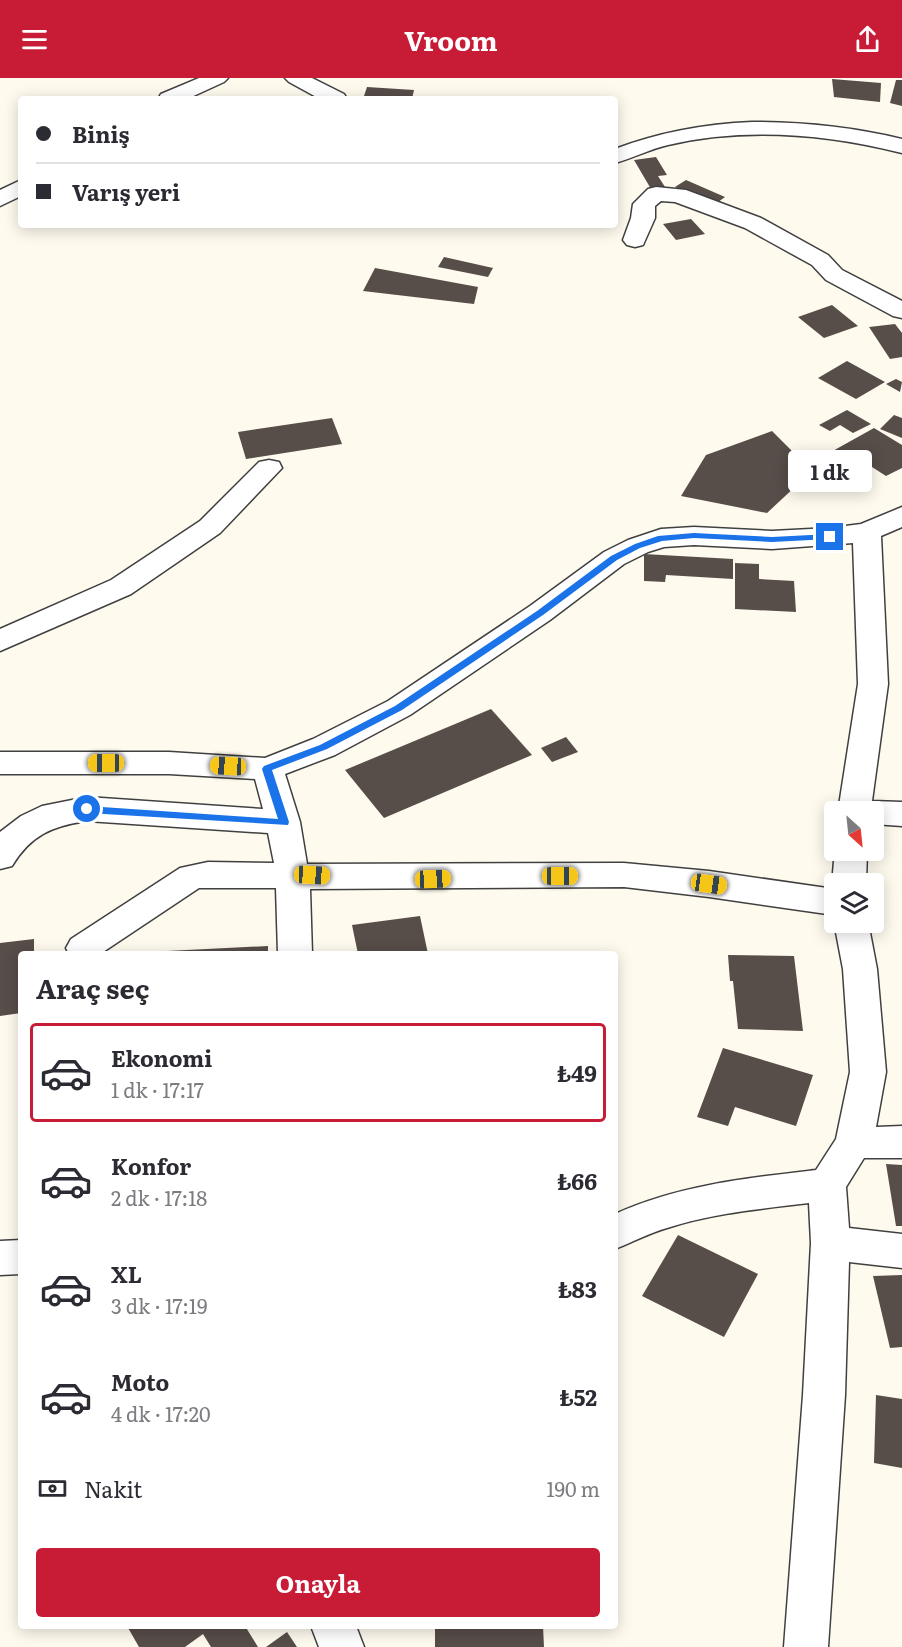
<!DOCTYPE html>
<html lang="tr">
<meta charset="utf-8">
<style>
:root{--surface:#fff;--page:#f7f7f7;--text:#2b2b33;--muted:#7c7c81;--line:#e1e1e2;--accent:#c81b36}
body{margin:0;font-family:Literata,serif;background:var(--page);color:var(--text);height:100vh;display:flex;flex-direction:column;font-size:22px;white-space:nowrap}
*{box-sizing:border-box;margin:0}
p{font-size:20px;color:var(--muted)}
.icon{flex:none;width:33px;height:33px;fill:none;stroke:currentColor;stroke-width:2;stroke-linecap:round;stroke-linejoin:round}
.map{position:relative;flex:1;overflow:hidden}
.panel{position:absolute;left:18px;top:873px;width:600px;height:678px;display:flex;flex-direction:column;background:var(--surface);border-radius:6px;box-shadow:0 3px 15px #0003}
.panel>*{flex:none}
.hud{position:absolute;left:18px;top:18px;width:600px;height:132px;border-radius:6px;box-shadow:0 3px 15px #0003;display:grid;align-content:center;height:132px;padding:0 18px;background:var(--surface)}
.needle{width:39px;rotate:153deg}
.fabs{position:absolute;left:824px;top:723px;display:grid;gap:12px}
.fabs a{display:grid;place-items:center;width:60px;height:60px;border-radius:6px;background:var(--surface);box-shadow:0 3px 15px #0003;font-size:30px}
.end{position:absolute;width:27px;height:27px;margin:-14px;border:8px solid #1a73e8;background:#fff;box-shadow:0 0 0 3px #fff}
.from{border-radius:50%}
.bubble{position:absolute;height:42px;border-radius:6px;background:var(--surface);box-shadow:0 3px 15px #0003;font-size:20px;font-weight:700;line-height:42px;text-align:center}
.car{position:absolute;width:18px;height:36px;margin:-18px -9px;border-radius:8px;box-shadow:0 0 4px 2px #0007;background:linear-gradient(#f5c518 24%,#345 0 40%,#f5c518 0 76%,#345 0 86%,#f5c518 0)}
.hud b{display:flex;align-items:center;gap:21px;height:57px;font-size:22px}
.hud b+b{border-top:2px solid var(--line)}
.hud i{width:15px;height:15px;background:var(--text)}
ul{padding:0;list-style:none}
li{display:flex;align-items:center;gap:18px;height:99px;margin:0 12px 9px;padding:0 6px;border:3px solid transparent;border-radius:6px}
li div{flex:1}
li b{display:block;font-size:22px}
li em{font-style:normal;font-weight:700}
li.on{border-color:var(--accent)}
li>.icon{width:54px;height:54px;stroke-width:1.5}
h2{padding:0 18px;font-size:27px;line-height:72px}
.pay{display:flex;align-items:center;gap:15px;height:66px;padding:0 18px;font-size:22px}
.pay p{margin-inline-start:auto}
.action{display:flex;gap:12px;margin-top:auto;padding:12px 18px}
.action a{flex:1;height:69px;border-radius:6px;background:var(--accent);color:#fff;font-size:24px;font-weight:700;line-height:69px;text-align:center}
header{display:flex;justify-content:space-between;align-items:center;height:78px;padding:0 18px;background:var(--accent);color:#fff;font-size:27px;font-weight:700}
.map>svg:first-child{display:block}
</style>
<header><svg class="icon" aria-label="menu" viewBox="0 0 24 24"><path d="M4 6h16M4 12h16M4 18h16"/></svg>Vroom<svg class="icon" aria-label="share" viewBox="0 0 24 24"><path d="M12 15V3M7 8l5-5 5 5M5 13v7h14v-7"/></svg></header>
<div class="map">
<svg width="902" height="1569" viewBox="0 0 902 1569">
<rect width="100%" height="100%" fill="#fffaee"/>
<g fill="#574d49">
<path d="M 832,1 L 881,5 L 880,24 L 834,19 Z"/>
<path d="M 896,2 L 902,2 L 902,28 L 890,25 Z"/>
<path d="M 367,9 L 414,12 L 412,21 L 363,21 Z"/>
<path d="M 656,79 L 667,97 L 658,98 L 665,109 L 651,111 L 634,82 Z"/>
<path d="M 686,102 L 725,119 L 714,127 L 675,109 Z"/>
<path d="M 691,141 L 705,156 L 676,162 L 663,146 Z"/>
<path d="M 444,179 L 493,190 L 488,199 L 438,189 Z"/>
<path d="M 375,190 L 478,209 L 474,226 L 363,213 Z"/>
<path d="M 832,227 L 858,248 L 824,260 L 798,239 Z"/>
<path d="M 895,246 L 902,255 L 902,279 L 890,281 L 869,249 Z"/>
<path d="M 847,283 L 885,304 L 856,321 L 818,300 Z"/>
<path d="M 896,301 L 902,304 L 900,314 L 886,306 Z"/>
<path d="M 847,332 L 871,346 L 853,355 L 840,347 L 830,353 L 819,347 Z"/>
<path d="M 894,337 L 902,340 L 902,360 L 880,351 Z"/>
<path d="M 332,340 L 342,366 L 246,381 L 238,354 Z"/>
<path d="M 874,350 L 902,367 L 902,390 L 886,398 L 872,389 L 853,399 L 822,379 Z"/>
<path d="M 772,353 L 812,393 L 767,435 L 681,418 L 706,377 Z"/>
<path d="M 644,476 L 733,481 L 733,501 L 666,497 L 665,504 L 644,503 Z"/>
<path d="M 735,485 L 759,486 L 759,501 L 794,503 L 796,534 L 735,531 Z"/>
<path d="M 491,631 L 532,677 L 384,740 L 345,692 Z"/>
<path d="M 566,659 L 578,674 L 552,684 L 541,670 Z"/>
<path d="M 420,838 L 428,876 L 358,876 L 352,847 Z"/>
<path d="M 34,861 L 34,876 L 21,876 L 21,935 L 0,938 L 0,865 Z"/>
<path d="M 268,868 L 268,876 L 167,876 L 167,873 Z"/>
<path d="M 728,877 L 794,878 L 803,953 L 738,951 L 733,903 L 730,903 Z"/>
<path d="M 723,970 L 813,997 L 796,1048 L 735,1029 L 728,1048 L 697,1039 Z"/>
<path d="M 886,1086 L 902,1087 L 902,1148 L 896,1148 Z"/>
<path d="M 678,1157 L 758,1196 L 724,1259 L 642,1218 Z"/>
<path d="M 902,1197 L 902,1269 L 890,1270 L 873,1198 Z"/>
<path d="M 876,1317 L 902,1321 L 902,1390 L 874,1385 Z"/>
<path d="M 127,1548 L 245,1548 L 258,1569 L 211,1569 L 203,1556 L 185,1569 L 139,1569 Z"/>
<path d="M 435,1548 L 543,1548 L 544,1569 L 435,1569 Z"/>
<path d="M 287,1554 L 297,1569 L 266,1569 Z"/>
</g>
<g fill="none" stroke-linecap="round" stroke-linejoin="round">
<defs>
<g id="street">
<path d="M 199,0 L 228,0 L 224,4 L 187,21 L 158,21 L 161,16 Z"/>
<path d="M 285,0 L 312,0 L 344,16 L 347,21 L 320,21 L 289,4 Z"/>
<path d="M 752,44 C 803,44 852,49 902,61 L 902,75 C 826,56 745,49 668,67 C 650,71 633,80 615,85 L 615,71 C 660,54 704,46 752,44 Z"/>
<path d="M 21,102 L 21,118 L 0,128 L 0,112 Z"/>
<path d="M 656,109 L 686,112 L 761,140 L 828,177 L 842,192 L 902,223 L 902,240 L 893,238 L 826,202 L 812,187 L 745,150 L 675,124 L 661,123 L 655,128 L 655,140 L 643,167 L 635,169 L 627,167 L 623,162 L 631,140 L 633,126 L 648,111 Z"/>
<path d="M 269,382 L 279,384 L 282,390 L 220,455 L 131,516 L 0,573 L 0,551 L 111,502 L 200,443 L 259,384 Z"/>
<path d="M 902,429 L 902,449 L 881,458 L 888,606 L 872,723 L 902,724 L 902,748 L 873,746 L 873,734 L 838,734 L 858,606 L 853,465 L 772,471 L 694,467 L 664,469 L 648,474 L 624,486 L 550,542 L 410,637 L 335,677 L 285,696 L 300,744 L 307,786 L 624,785 L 709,793 L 834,811 L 834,837 L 709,819 L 624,809 L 310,811 L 312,876 L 278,876 L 276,810 L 199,810 L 100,876 L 69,876 L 66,870 L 71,861 L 180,790 L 208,784 L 274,785 L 268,755 L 87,743 C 52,748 31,757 12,788 L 0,791 L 0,754 L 21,738 L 42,728 L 87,719 L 263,731 L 255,701 L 169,696 L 0,696 L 0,674 L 169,674 L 265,680 L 313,661 L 388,623 L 530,528 L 604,474 L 628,462 L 661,451 L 694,449 L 772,453 L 830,450 L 861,446 Z"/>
<path d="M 835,772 L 867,772 L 866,806 L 834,806 L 834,809 L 832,806 Z"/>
<path d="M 834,844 L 868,844 L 877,891 L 886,994 L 876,1049 L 902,1048 L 902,1080 L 864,1080 L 846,1109 L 849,1150 L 902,1156 L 902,1190 L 849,1184 L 845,1317 L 828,1569 L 784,1569 L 803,1317 L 811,1165 L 809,1125 C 761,1131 713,1135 667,1150 C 649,1155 633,1164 615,1171 L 615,1136 C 679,1107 747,1100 816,1092 L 836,1061 L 850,994 L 843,891 Z"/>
<path d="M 21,1162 L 21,1196 L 0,1197 L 0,1163 Z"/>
<path d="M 311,1548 L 356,1548 L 364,1569 L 319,1569 Z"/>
</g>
</defs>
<use href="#street" stroke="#404040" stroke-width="3"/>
<use href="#street" fill="#fff" fill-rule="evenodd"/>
</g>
<path fill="#1a73e8" d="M 694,455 L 772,459 L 830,456 L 835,459 L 830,461 L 772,464 L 694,460 L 662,463 L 640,470 L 617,482 L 543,537 L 402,632 L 327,671 L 272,692 L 289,744 L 288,747 L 87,735 L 82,731 L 87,728 L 278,741 L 262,691 L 264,688 L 320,667 L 395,628 L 537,533 L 611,478 L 635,466 L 658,458 Z"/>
</svg>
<div class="fabs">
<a><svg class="needle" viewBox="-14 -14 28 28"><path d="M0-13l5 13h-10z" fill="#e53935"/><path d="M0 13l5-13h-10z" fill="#7c7c81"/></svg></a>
<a><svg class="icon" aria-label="layers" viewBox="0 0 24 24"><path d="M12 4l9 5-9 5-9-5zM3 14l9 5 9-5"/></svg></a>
</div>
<i class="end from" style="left:87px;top:731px"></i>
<i class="end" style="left:830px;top:459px"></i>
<div class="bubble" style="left:788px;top:372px;width:84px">1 dk</div>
<i class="car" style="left:106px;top:685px;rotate:270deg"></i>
<i class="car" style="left:228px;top:688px;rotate:273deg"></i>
<i class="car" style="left:312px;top:797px;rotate:93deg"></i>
<i class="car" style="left:560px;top:798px;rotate:90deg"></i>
<i class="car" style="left:433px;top:801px;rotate:88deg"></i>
<i class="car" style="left:709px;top:806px;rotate:98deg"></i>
<div class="hud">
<b><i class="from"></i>Biniş</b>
<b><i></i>Varış yeri</b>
</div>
<section class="panel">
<h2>Araç seç</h2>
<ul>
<li class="on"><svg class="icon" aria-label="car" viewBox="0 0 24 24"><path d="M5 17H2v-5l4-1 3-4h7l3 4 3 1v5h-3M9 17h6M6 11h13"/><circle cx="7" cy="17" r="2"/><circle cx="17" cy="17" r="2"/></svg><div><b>Ekonomi</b><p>1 dk · 17:17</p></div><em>₺49</em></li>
<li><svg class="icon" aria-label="car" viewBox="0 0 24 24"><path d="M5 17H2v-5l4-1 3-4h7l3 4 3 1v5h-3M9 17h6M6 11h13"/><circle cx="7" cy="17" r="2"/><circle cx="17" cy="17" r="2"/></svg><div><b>Konfor</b><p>2 dk · 17:18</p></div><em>₺66</em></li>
<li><svg class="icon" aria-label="car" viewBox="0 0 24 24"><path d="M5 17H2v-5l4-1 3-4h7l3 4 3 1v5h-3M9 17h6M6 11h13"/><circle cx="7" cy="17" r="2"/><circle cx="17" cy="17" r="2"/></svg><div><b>XL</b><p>3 dk · 17:19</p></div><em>₺83</em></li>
<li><svg class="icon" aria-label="car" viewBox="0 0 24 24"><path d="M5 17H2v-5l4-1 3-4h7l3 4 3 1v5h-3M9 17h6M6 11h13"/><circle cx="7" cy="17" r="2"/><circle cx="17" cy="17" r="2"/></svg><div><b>Moto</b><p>4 dk · 17:20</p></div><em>₺52</em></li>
</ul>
<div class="pay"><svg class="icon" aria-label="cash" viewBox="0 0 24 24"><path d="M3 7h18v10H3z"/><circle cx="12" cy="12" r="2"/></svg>Nakit<p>190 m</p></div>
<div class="action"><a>Onayla</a></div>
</section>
</div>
